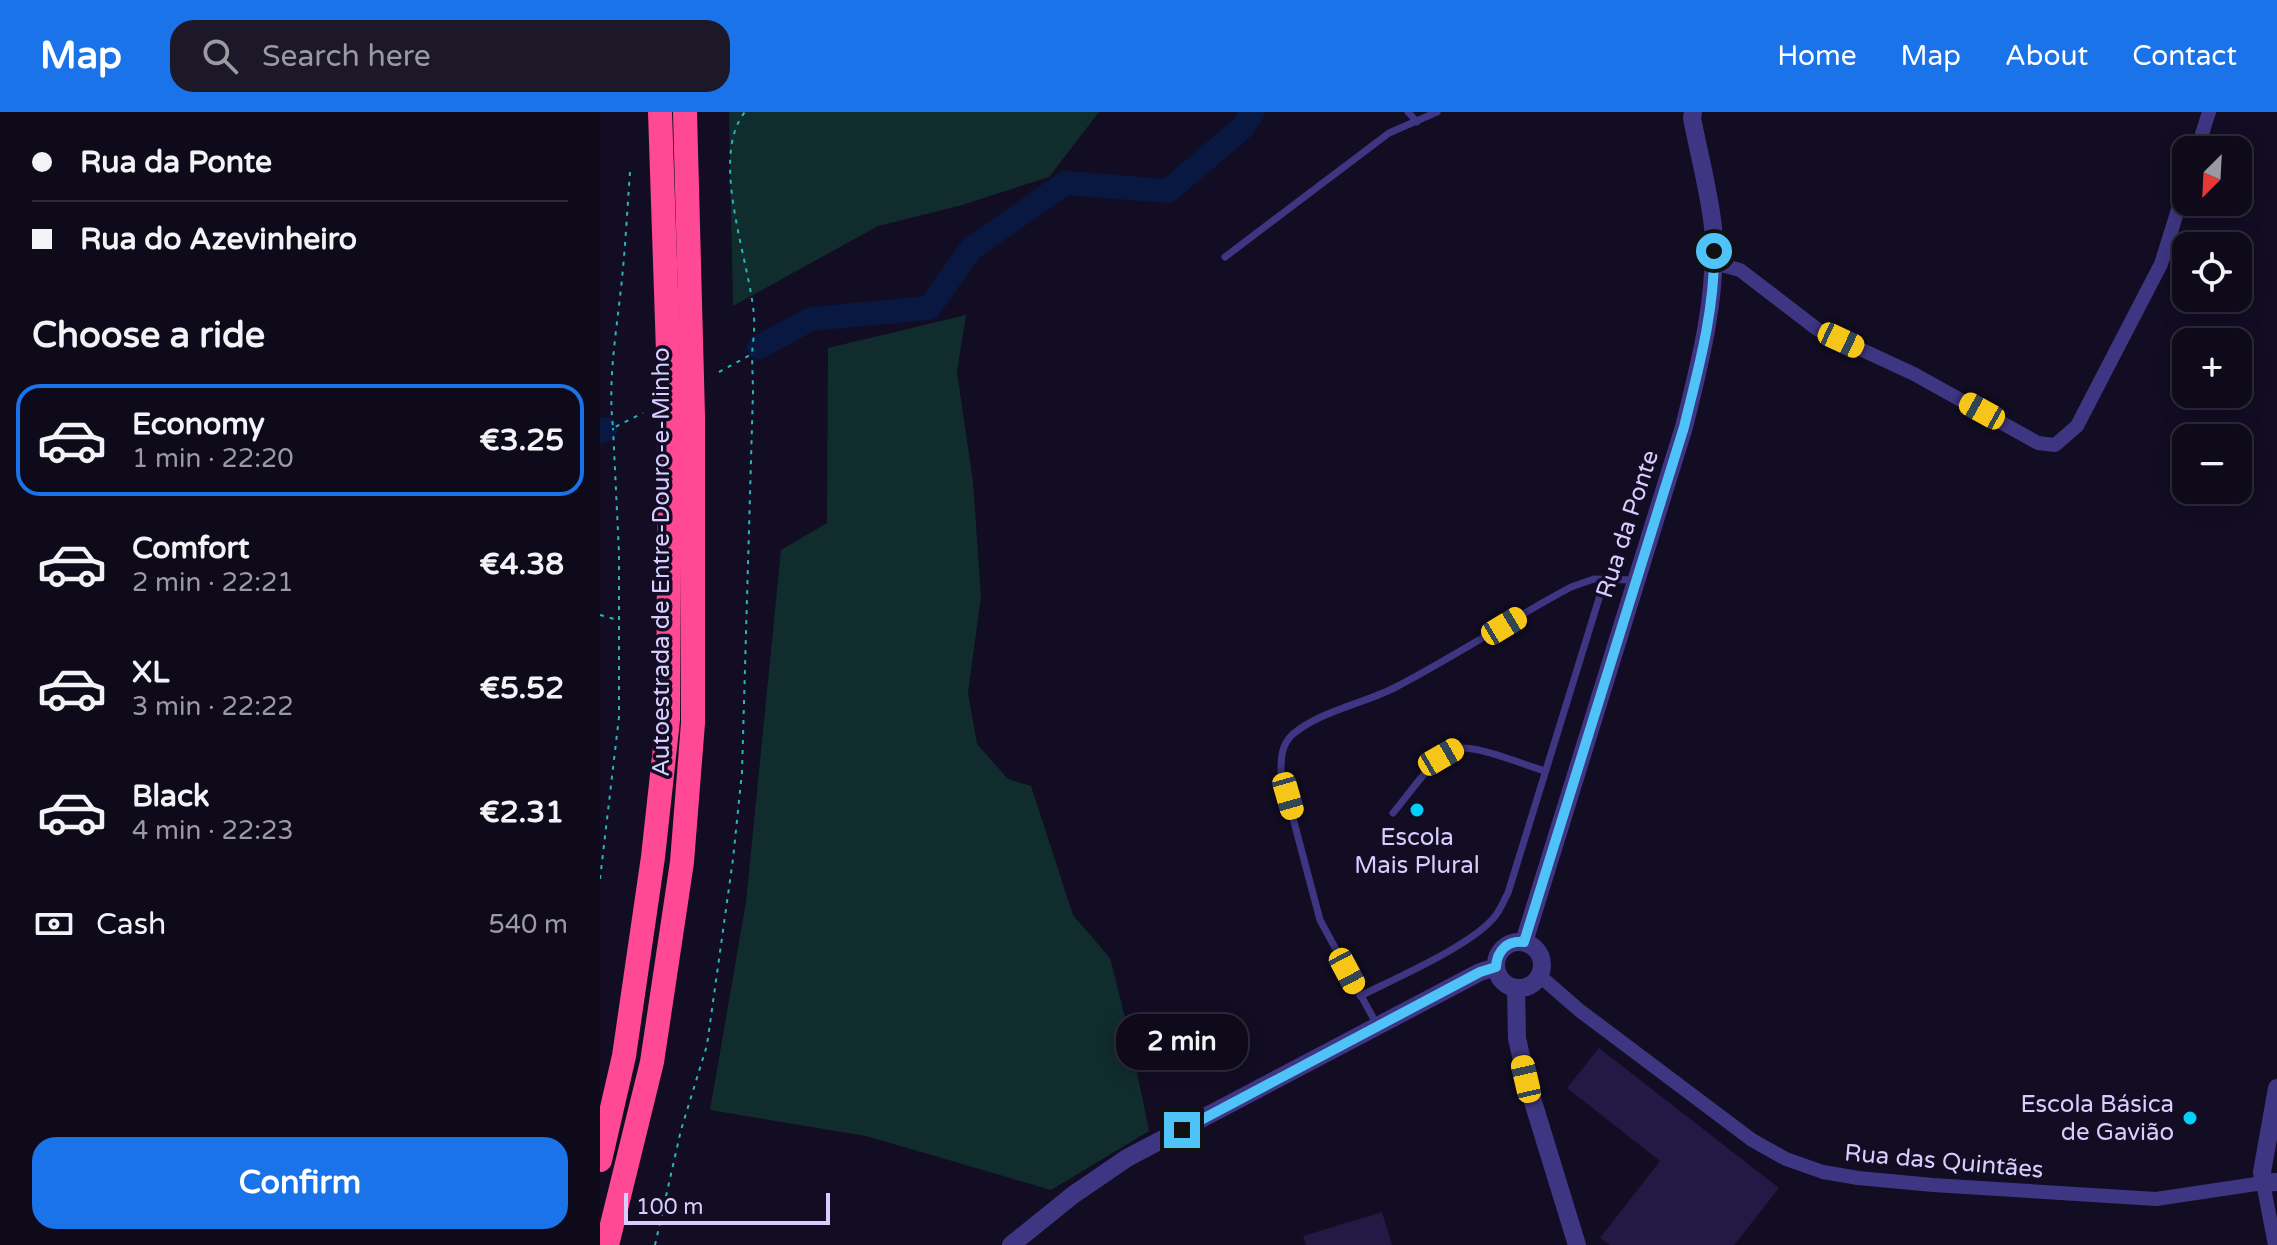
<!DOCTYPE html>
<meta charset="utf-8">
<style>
:root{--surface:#0e0a1a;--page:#1c1827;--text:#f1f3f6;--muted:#9b9aa2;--line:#2e2b39;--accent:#1a73e8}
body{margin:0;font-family:"Varela Round",sans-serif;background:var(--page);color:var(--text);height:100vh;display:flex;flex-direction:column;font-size:30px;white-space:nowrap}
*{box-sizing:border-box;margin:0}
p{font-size:26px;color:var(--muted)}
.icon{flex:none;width:44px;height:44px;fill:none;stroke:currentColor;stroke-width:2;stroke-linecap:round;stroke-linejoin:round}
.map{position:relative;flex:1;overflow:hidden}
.panel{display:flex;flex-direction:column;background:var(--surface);width:600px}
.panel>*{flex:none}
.guide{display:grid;align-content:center;height:176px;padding:0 32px;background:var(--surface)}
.needle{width:52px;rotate:204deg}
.buttons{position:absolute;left:1572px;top:24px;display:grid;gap:16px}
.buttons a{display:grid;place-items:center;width:80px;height:80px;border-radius:16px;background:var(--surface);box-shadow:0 4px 20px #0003,0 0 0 2px var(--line);font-size:40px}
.scale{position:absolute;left:24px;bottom:20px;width:206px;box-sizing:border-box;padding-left:8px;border:4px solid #d7ceff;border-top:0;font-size:22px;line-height:28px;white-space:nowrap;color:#d7ceff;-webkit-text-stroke:6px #120d23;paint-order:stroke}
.end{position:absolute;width:36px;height:36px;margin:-18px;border:10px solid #4fc3f7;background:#111;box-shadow:0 0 0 4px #111}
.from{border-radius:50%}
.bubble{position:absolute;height:56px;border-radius:24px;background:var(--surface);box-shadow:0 4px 20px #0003,0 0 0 2px var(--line);font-size:26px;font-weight:700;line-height:56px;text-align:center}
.car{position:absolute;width:24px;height:48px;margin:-24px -12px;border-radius:10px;box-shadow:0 0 6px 2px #0007;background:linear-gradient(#f5c518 24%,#345 0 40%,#f5c518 0 76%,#345 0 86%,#f5c518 0)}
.guide b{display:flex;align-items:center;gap:28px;height:76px;font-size:30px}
.guide b+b{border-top:2px solid var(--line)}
.guide i{width:20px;height:20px;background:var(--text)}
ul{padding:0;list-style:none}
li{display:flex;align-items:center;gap:24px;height:112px;margin:0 16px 12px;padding:0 16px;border:4px solid transparent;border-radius:24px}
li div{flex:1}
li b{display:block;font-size:30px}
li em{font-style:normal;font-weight:700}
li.on{border-color:var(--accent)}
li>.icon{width:72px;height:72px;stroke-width:1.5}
h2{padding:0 32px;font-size:36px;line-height:96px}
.pay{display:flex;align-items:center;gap:20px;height:88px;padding:0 32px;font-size:30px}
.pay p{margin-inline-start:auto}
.button{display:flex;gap:16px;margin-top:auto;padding:16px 32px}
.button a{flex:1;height:92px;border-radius:24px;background:var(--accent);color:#fff;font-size:32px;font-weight:700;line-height:92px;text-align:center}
header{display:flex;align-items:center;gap:48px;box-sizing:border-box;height:112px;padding:0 40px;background:var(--accent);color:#fff}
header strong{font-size:38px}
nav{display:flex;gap:44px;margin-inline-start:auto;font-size:28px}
.search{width:560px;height:72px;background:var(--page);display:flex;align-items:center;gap:20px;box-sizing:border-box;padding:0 28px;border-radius:24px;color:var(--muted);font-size:30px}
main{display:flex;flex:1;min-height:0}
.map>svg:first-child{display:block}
</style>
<header>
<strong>Map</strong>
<div class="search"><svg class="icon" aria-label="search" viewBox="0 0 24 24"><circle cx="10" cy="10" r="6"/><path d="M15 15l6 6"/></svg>Search here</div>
<nav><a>Home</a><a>Map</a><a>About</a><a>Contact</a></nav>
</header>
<main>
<section class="panel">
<div class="guide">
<b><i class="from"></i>Rua da Ponte</b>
<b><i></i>Rua do Azevinheiro</b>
</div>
<h2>Choose a ride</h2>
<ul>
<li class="on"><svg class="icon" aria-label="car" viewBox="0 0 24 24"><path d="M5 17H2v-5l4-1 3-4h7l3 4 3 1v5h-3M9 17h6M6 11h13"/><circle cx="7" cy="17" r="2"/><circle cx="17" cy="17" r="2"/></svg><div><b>Economy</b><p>1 min · 22:20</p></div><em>€3.25</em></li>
<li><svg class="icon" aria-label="car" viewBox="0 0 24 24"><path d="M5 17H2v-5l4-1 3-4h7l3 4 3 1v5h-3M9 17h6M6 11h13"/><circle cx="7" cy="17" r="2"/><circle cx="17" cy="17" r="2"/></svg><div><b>Comfort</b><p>2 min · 22:21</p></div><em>€4.38</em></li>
<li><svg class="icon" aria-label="car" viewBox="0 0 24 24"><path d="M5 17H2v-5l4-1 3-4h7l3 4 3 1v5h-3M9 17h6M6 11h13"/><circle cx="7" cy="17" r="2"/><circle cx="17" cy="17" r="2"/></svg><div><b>XL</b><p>3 min · 22:22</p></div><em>€5.52</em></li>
<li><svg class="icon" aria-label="car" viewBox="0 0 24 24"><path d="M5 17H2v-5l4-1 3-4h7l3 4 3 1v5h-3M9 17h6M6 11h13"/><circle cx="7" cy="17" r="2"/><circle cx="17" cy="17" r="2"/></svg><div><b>Black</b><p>4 min · 22:23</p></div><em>€2.31</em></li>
</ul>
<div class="pay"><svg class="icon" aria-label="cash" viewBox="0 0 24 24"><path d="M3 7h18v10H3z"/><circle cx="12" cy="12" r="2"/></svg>Cash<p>540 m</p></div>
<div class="button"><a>Confirm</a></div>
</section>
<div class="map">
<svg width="1677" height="1133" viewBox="0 0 1677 1133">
<rect width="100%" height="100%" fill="#120d23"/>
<g fill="#102c2d">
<path d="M 129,0 L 499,0 L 449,65 L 362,93 L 278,114 L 133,194 Z"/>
<path d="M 366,203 L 357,260 L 373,370 L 381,484 L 368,581 L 377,632 L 408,667 L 431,674 L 473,803 L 510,846 L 529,921 L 549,1019 L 451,1078 L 266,1024 L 110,998 L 146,790 L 181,438 L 227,411 L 228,236 Z"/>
</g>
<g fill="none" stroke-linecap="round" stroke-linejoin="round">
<g stroke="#081841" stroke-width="24">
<path d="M 159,235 L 211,207 L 329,196 L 371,137 L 465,71 L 568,79 L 642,16 L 653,0"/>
<path d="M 0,320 L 6,317"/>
</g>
</g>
<g fill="#241844">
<path d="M 999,936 L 1179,1076 L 1134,1133 L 1010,1133 L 1000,1126 L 1060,1049 L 967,976 Z"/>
<path d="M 782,1100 L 792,1133 L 706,1133 L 703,1124 Z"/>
</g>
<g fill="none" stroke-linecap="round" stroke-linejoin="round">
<g stroke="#2ab6b8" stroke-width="2" stroke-dasharray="4 6" stroke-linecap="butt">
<path d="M 30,60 C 27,101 25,143 20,185 C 15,229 8,272 13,316 L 43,301"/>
<path d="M 119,260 L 152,242 C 153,230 155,217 154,205 C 151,152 108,46 145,0"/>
<path d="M 0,503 L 18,508"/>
<path d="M 0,767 L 19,605 L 19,441 L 13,316"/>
<path d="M 55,1133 L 81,1018 L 107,933 L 133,747 L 142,660 L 153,279 L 152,242"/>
</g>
<g stroke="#3f3683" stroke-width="7">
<path d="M 808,0 L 817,10"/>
<path d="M 625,145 L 789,21 L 837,0"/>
<path d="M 793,701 C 808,684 833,645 854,637 C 874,631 924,653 945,659"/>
<path d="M 760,884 C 794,867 875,832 896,803 C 901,796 904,788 908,781 L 1005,467"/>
<path d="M 777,913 L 720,808 L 681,661 C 681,646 681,633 693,622 C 721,599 762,592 794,576 C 854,545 911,507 971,475 L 994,467 L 1033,468"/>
</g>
<g stroke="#3f3683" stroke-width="14">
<path d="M 1597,38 L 1609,0"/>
<path d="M 1114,151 L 1140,158 L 1217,217 L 1314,262 L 1438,331 L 1455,333 L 1477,314 L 1561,152 L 1586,72"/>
<path d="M 940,864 L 979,898 L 1152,1028 L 1186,1047 L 1223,1060 L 1258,1066 L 1333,1073 L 1556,1087 L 1663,1071 L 1675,1133"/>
</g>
<g stroke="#3f3683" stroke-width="18">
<circle cx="919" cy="853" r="23"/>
<path d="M 924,830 L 1084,315 C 1100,251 1118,182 1113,115 C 1109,79 1099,42 1092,6 L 1093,0"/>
<path d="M 916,876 L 917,926 L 926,967 L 977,1133"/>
<path d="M 1677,976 L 1662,1060 L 1663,1071 L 1677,1070"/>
<path d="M 411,1133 L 473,1083 L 527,1046 L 880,860 L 896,855"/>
</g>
<g stroke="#ff4994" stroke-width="24">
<path d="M 0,1048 L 24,944 L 53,745 L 68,608 L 70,300 L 60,0"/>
<path d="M 7,1133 L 52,950 L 82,750 L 93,611 L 93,304 L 85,0"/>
</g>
</g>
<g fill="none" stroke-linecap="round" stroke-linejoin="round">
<path stroke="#4fc3f7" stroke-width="10" d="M 582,1018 L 880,860 L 896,855 C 897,838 908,828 924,830 L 1084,315 C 1098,258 1115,198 1114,139"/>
</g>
<g fill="#00cff9" stroke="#120d23" stroke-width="3">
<circle cx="817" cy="698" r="8"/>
<circle cx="1590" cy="1006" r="8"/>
</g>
<g text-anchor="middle" stroke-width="7" stroke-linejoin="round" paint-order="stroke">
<g font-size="24" fill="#d7ceff" stroke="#120d23">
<text transform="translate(1027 412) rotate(-72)" y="8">Rua da Ponte</text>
<text transform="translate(61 450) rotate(-90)" y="8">Autoestrada de Entre-Douro-e-Minho</text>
<text transform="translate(1344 1049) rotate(5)" y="8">Rua das Quintães</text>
</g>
<g font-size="24" fill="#d7ceff" stroke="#120d23">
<text x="817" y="733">Escola<tspan x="817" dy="28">Mais Plural</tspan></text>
<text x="1574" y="1000" text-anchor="end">Escola Básica<tspan x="1574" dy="28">de Gavião</tspan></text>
</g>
</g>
</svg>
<div class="buttons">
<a><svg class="needle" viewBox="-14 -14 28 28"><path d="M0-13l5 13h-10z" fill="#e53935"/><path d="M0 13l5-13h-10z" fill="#9b9aa2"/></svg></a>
<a><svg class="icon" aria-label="locate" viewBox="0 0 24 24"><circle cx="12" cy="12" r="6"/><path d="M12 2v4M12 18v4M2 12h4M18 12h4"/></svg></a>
<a>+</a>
<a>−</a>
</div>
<div class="scale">100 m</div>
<i class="end from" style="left:1114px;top:139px"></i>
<i class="end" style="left:582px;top:1018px"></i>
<div class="bubble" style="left:516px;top:902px;width:132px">2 min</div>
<i class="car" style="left:1241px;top:228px;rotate:115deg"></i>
<i class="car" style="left:1382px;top:299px;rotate:299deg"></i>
<i class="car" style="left:904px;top:514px;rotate:59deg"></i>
<i class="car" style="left:841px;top:645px;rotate:60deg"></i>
<i class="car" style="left:688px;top:684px;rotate:164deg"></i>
<i class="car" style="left:747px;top:859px;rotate:152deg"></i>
<i class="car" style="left:926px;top:967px;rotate:347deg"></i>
</div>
</main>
